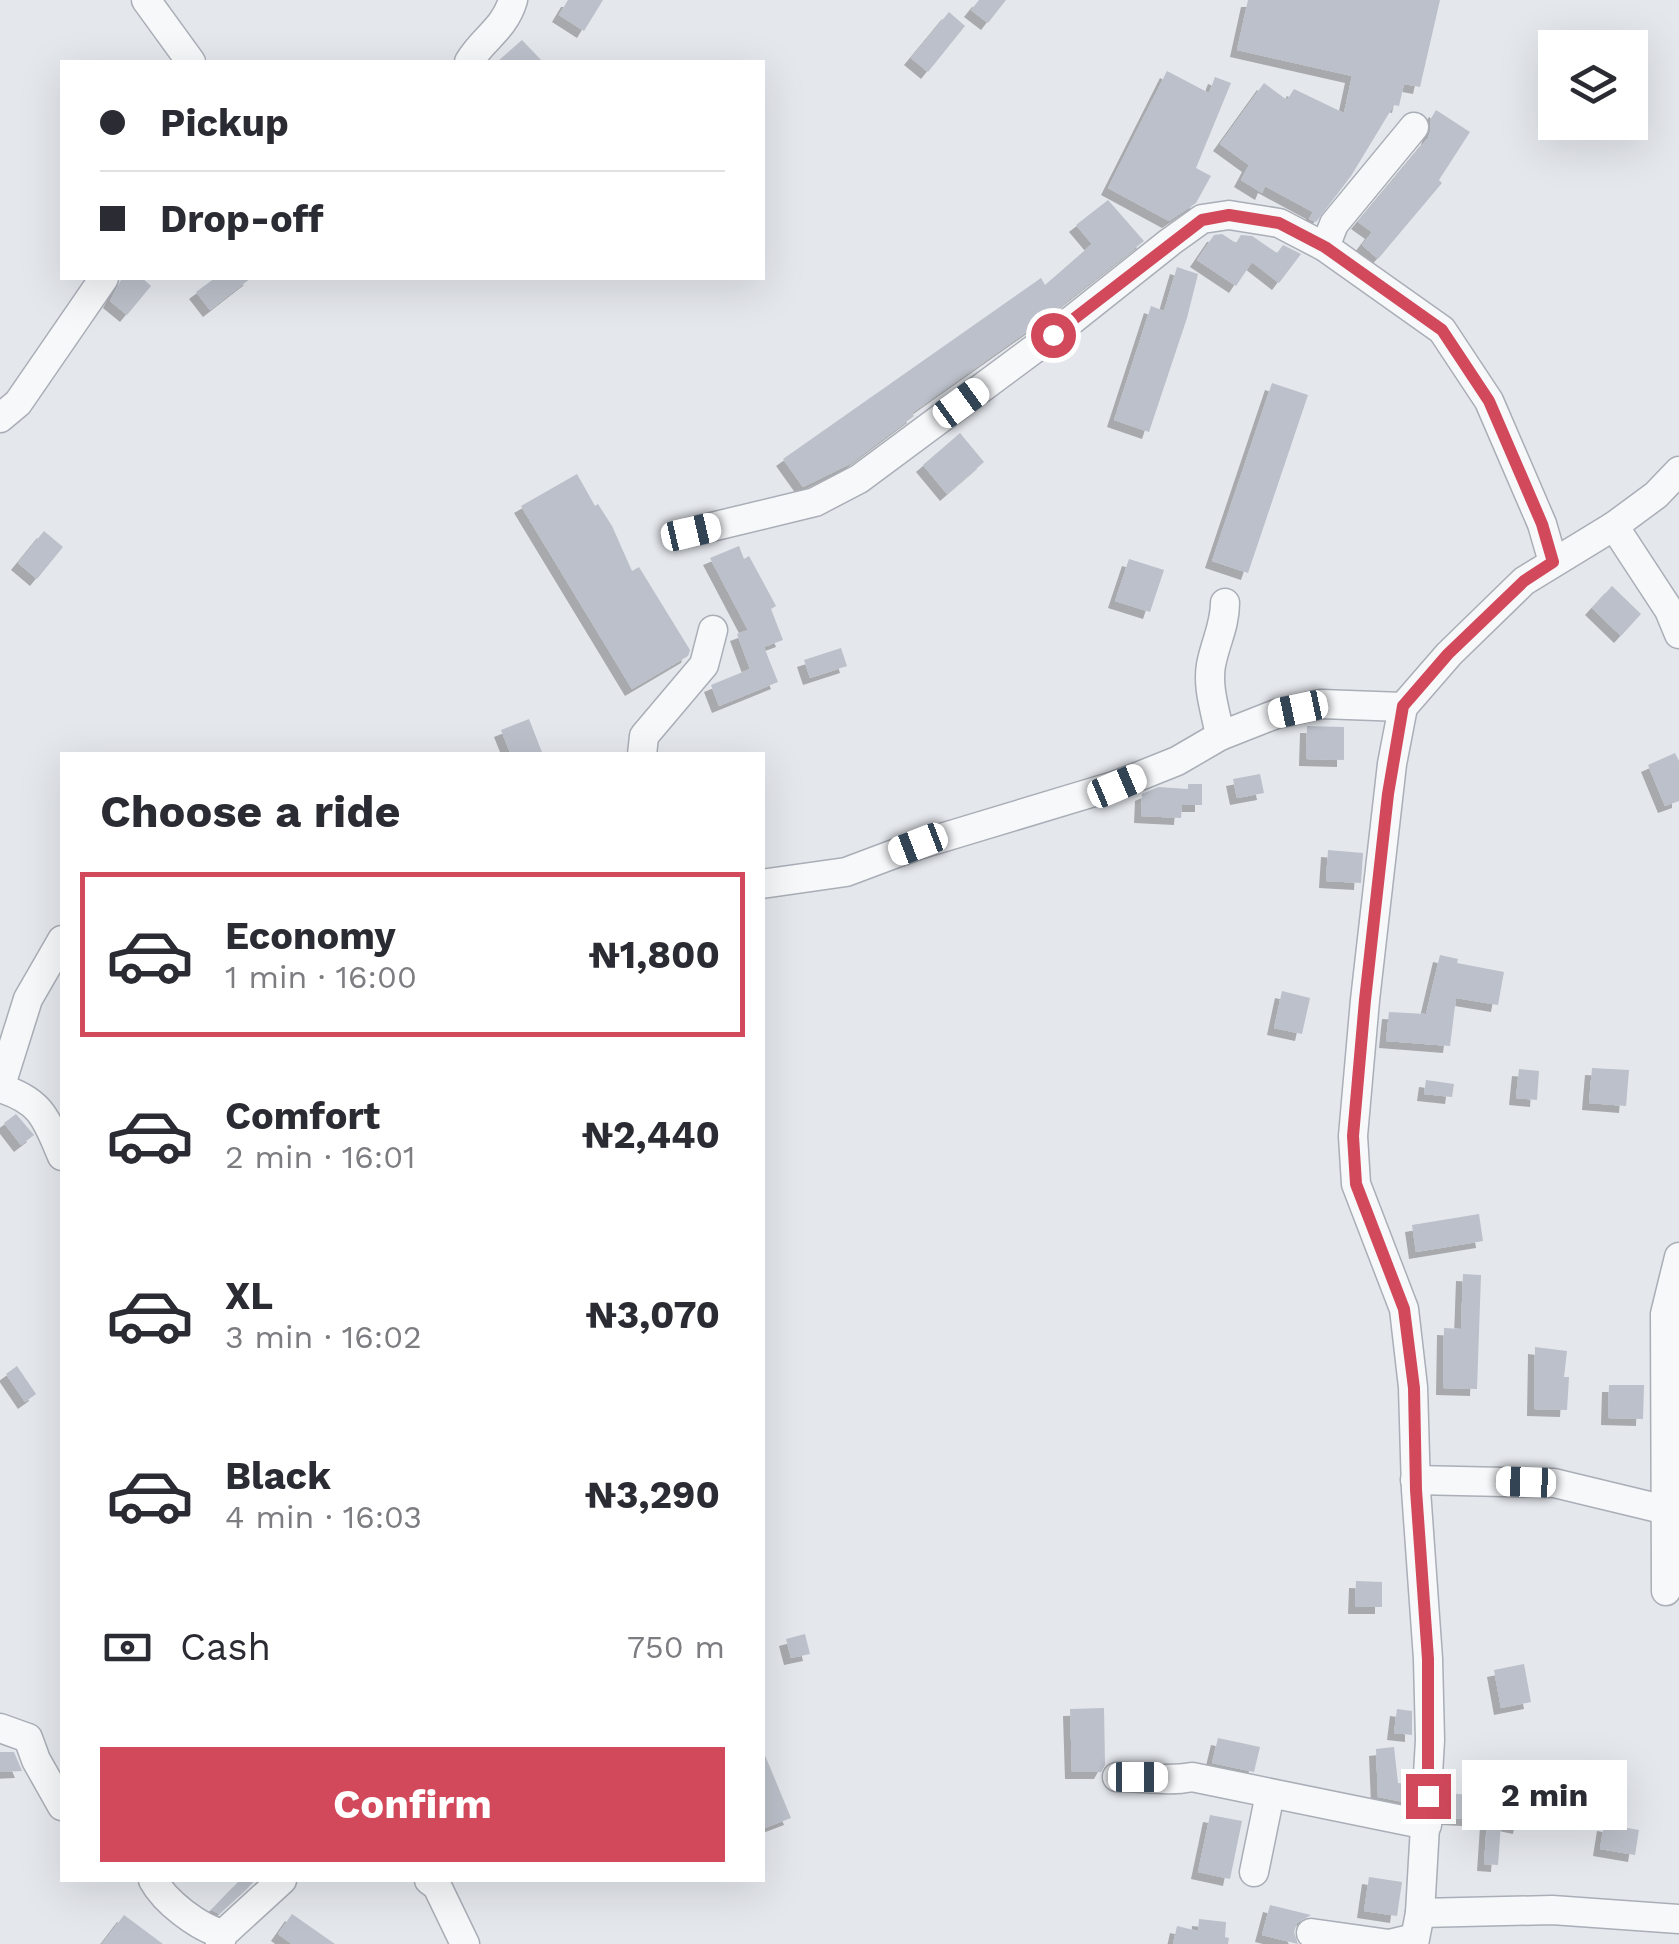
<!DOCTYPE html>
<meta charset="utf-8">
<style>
:root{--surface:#fff;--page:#f7f7f7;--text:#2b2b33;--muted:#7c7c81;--line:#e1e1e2;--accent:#d1495b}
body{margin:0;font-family:"Work Sans",sans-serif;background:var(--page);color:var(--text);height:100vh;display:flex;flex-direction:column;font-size:38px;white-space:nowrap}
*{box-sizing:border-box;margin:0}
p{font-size:32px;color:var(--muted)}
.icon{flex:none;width:55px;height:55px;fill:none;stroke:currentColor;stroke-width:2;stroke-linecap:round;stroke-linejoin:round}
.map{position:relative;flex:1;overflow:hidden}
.side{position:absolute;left:60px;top:752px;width:705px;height:1130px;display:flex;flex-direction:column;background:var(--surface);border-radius:0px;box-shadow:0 10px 40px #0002}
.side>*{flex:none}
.guide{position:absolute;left:60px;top:60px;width:705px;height:220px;border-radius:0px;box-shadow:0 10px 40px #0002;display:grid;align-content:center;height:220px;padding:0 40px;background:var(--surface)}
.controls{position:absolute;left:1538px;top:30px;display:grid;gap:20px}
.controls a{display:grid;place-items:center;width:110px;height:110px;border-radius:0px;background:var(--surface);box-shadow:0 10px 40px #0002;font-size:50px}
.end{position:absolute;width:45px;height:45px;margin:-22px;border:12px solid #d1495b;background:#fff;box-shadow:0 0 0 5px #fff}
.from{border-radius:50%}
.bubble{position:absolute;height:70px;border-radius:0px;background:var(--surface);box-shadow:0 10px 40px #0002;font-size:32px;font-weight:700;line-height:70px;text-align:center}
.car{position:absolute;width:30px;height:60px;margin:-30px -15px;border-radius:12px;box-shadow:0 0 8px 2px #0007;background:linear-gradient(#fff 24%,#345 0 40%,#fff 0 76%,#345 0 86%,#fff 0)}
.guide b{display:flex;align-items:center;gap:35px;height:95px;font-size:38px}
.guide b+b{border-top:2px solid var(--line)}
.guide i{width:25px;height:25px;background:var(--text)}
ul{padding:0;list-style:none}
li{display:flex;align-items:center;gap:30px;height:165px;margin:0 20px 15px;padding:0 20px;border:5px solid transparent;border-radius:0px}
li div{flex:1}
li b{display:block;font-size:38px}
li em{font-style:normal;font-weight:700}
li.selected{border-color:var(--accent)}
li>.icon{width:90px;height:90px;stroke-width:1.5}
h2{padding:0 40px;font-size:45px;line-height:120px}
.pay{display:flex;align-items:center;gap:25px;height:110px;padding:0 40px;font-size:38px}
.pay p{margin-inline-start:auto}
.button{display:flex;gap:20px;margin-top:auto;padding:20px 40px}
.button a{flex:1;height:115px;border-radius:0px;background:var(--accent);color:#fff;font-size:40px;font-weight:700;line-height:115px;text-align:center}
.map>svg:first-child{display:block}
</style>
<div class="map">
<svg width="1679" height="1944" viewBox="0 0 1679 1944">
<defs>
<filter id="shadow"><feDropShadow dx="-7" dy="7" stdDeviation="0" flood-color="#0004"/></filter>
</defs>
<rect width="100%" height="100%" fill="#e4e7ec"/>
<g fill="#bbc0ca" filter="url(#shadow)">
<path d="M 568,0 L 603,0 L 584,31 L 559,15 Z"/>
<path d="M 979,0 L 1006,0 L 988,23 L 971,10 Z"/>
<path d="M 1248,0 L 1440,0 L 1420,87 L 1404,84 L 1399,106 L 1394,105 L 1351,176 L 1316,222 L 1309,219 L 1313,212 L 1265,186 L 1262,193 L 1241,180 L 1249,165 L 1220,144 L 1264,83 L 1287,100 L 1294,89 L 1344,113 L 1352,76 L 1237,50 Z"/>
<path d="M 949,12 L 965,26 L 928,72 L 911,58 Z"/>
<path d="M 522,40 L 543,62 L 497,62 Z"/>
<path d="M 1167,71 L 1209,93 L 1215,77 L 1231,83 L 1196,168 L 1211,176 L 1196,203 L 1169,221 L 1108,188 Z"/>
<path d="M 1436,110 L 1470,132 L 1439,180 L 1442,183 L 1378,259 L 1362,245 L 1372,232 L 1358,222 L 1428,138 L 1431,129 L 1430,120 Z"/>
<path d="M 1108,200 L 1144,241 L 1042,321 L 912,413 L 914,416 L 850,464 L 803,487 L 783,459 L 1041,278 L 1045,285 L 1092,244 L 1076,225 Z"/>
<path d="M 1222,234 L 1236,243 L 1241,235 L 1252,236 L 1277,253 L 1283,245 L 1301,254 L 1279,283 L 1252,262 L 1236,286 L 1197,260 L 1214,235 Z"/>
<path d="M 1177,267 L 1198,274 L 1187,318 L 1149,432 L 1114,420 L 1151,306 L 1164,311 Z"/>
<path d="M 122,278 L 142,278 L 151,286 L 127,315 L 110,301 Z"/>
<path d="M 215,278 L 251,278 L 210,310 L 196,292 Z"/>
<path d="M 1272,383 L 1308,395 L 1248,573 L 1212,561 Z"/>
<path d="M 960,433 L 984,462 L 947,494 L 923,465 Z"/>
<path d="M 577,474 L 595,506 L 598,504 L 612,526 L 632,571 L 639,567 L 690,650 L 688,656 L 632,689 L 521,506 Z"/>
<path d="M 44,531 L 63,547 L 37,579 L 18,563 Z"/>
<path d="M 739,546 L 744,559 L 749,556 L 776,606 L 771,609 L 783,640 L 764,647 L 778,682 L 719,706 L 711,685 L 750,669 L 737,634 L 748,630 L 710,558 Z"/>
<path d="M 1129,559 L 1164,570 L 1150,612 L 1115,601 Z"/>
<path d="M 1612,586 L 1641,614 L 1621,636 L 1592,608 Z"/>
<path d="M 841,648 L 847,666 L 810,678 L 804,660 Z"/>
<path d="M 529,719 L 543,755 L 511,755 L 501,730 Z"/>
<path d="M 1307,726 L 1344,727 L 1344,760 L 1306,759 Z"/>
<path d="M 1675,753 L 1679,761 L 1679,801 L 1665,806 L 1648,765 Z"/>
<path d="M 1260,774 L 1264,793 L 1237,798 L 1233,779 Z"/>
<path d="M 1188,784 L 1202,784 L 1202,805 L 1182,805 L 1181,818 L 1141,816 L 1142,794 L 1158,787 L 1188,789 Z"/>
<path d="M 1328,850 L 1363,853 L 1361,883 L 1326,881 Z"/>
<path d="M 1440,955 L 1458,959 L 1457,963 L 1504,972 L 1498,1005 L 1456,998 L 1450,1046 L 1386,1041 L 1389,1012 L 1426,1014 Z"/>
<path d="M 1282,991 L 1310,998 L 1302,1034 L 1274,1028 Z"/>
<path d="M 1592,1068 L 1629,1070 L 1626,1106 L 1589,1103 Z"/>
<path d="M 1519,1069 L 1539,1071 L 1537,1100 L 1516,1098 Z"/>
<path d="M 1426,1080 L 1454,1084 L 1452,1097 L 1424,1094 Z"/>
<path d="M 16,1114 L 34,1135 L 21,1145 L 4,1123 Z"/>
<path d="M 1479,1214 L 1483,1241 L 1416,1252 L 1412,1225 Z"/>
<path d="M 1463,1274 L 1481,1275 L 1477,1389 L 1443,1388 L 1444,1328 L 1461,1329 Z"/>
<path d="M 1535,1347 L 1567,1351 L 1564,1377 L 1569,1377 L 1567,1410 L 1534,1409 Z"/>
<path d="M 17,1366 L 36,1394 L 25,1402 L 6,1374 Z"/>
<path d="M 1609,1385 L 1644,1385 L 1643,1419 L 1608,1418 Z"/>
<path d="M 1356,1581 L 1382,1582 L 1382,1607 L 1355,1607 Z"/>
<path d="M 805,1634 L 810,1654 L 791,1658 L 786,1639 Z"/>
<path d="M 1524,1664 L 1531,1702 L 1501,1708 L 1494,1670 Z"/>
<path d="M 1104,1708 L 1105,1765 L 1101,1772 L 1072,1772 L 1070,1709 Z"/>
<path d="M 1397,1709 L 1412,1711 L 1412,1735 L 1394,1733 Z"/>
<path d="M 1218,1738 L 1260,1747 L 1254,1772 L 1212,1763 Z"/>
<path d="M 1394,1747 L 1398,1783 L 1410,1784 L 1409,1803 L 1378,1797 L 1376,1749 Z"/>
<path d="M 762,1748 L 791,1818 L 762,1829 Z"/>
<path d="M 0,1752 L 14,1752 L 22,1771 L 0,1772 Z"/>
<path d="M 1449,1793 L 1525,1801 L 1520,1827 L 1501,1823 L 1498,1865 L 1484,1864 L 1487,1820 L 1448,1818 Z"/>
<path d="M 1210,1815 L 1242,1821 L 1230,1879 L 1198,1872 Z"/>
<path d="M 1604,1824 L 1639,1830 L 1635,1855 L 1600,1849 Z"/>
<path d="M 1369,1877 L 1402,1882 L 1397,1916 L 1364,1911 Z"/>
<path d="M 240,1880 L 256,1880 L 219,1914 L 211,1910 Z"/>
<path d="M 1270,1905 L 1311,1915 L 1297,1923 L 1294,1932 L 1298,1944 L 1262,1935 Z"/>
<path d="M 292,1914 L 335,1944 L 292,1944 L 278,1934 Z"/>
<path d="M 124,1915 L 163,1944 L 102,1944 Z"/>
<path d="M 1199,1919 L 1226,1922 L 1225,1937 L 1229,1938 L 1228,1944 L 1173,1944 L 1177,1926 L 1198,1931 Z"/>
</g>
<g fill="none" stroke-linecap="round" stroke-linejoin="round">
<defs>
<g id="minor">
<path d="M 146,0 L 191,62"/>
<path d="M 469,62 C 482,39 504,30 513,0"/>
<path d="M 1325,247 L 1334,224 L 1414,127"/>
<path d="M 0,418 L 18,403 L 104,278"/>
<path d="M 1614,526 L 1669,610 L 1679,634"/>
<path d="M 691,532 L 815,502 L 859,479 L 1053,335 L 1170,242 L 1202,219 L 1229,215 L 1279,223 L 1325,247 L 1442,330 L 1489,401 L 1542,524 L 1553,562"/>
<path d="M 1225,603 C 1225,626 1215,643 1211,665 C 1207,689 1216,712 1220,736 L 1276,714 L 1321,704 L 1403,707"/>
<path d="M 642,755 L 644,736 L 704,665 L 713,630"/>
<path d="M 762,884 L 846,872 L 918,845 L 1117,785 L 1177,761 L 1220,736"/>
<path d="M 0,1088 L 28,999 L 62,940"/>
<path d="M 0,1088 C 42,1101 46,1119 62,1156"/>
<path d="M 1415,1480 L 1554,1483 L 1666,1510"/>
<path d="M 1666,1591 L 1665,1314 L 1679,1257"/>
<path d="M 0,1728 L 28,1738 L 36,1760 L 62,1806"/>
<path d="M 1117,1777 C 1143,1777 1168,1782 1192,1777 L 1427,1825"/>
<path d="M 1254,1872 L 1270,1794"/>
<path d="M 153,1880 C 165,1902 199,1928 223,1934"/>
<path d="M 429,1880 L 437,1886 L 465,1944"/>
<path d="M 1420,1913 L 1552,1910 L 1679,1919"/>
<path d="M 1311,1933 L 1389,1944 L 1414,1938"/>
<path d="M 220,1944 L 223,1934 L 282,1880"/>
<path d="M 1414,1944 L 1420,1913 L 1430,1740 L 1428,1659 L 1416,1490 L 1413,1387 L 1404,1309 L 1356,1184 L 1353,1136 L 1365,1000 L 1392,764 L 1403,707 L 1449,654 L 1524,581 L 1614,526 L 1656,495 L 1679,471"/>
</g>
</defs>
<use href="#minor" stroke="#a9aeb7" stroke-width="31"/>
<use href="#minor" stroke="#f7f8fa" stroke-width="28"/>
</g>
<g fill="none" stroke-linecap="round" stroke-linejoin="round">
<path stroke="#d1495b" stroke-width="12" d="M 1053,335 L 1202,220 L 1229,215 L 1279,223 L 1325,247 L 1442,330 L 1489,401 L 1542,524 L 1553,562 L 1524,581 L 1448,654 L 1403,706 L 1388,794 L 1365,1000 L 1353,1136 L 1356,1184 L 1404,1309 L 1414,1388 L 1416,1490 L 1428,1659 L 1428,1796"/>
</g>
</svg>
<div class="controls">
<a><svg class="icon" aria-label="layers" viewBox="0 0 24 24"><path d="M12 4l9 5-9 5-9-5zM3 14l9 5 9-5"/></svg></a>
</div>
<i class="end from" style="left:1053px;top:335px"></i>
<i class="end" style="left:1428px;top:1796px"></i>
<div class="bubble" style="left:1462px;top:1760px;width:165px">2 min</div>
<i class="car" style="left:961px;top:403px;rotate:54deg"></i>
<i class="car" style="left:691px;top:532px;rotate:77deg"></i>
<i class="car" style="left:1298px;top:709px;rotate:258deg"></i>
<i class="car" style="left:1117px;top:786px;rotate:67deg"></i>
<i class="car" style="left:918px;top:844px;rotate:249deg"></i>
<i class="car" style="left:1526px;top:1482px;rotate:272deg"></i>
<i class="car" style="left:1138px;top:1777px;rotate:90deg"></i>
<div class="guide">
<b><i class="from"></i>Pickup</b>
<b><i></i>Drop-off</b>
</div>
<section class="side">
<h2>Choose a ride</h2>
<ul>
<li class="selected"><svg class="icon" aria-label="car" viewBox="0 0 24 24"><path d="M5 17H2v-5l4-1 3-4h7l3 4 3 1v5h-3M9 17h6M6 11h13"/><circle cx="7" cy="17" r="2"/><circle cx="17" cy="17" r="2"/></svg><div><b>Economy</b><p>1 min · 16:00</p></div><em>₦1,800</em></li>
<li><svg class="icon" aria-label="car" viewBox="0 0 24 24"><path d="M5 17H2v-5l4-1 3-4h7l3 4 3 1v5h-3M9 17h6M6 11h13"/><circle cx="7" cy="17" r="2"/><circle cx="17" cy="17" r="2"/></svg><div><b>Comfort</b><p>2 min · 16:01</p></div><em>₦2,440</em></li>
<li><svg class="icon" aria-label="car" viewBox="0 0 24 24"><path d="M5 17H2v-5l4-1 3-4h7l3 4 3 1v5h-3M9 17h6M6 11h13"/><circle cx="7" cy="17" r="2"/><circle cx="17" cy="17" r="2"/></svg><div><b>XL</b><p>3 min · 16:02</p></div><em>₦3,070</em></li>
<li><svg class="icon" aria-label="car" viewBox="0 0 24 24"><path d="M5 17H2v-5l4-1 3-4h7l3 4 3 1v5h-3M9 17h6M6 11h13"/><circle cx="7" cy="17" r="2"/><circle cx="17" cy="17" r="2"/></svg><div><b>Black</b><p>4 min · 16:03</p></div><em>₦3,290</em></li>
</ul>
<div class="pay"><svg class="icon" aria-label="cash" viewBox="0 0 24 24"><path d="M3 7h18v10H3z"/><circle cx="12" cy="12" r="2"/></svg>Cash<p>750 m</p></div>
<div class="button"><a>Confirm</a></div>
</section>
</div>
